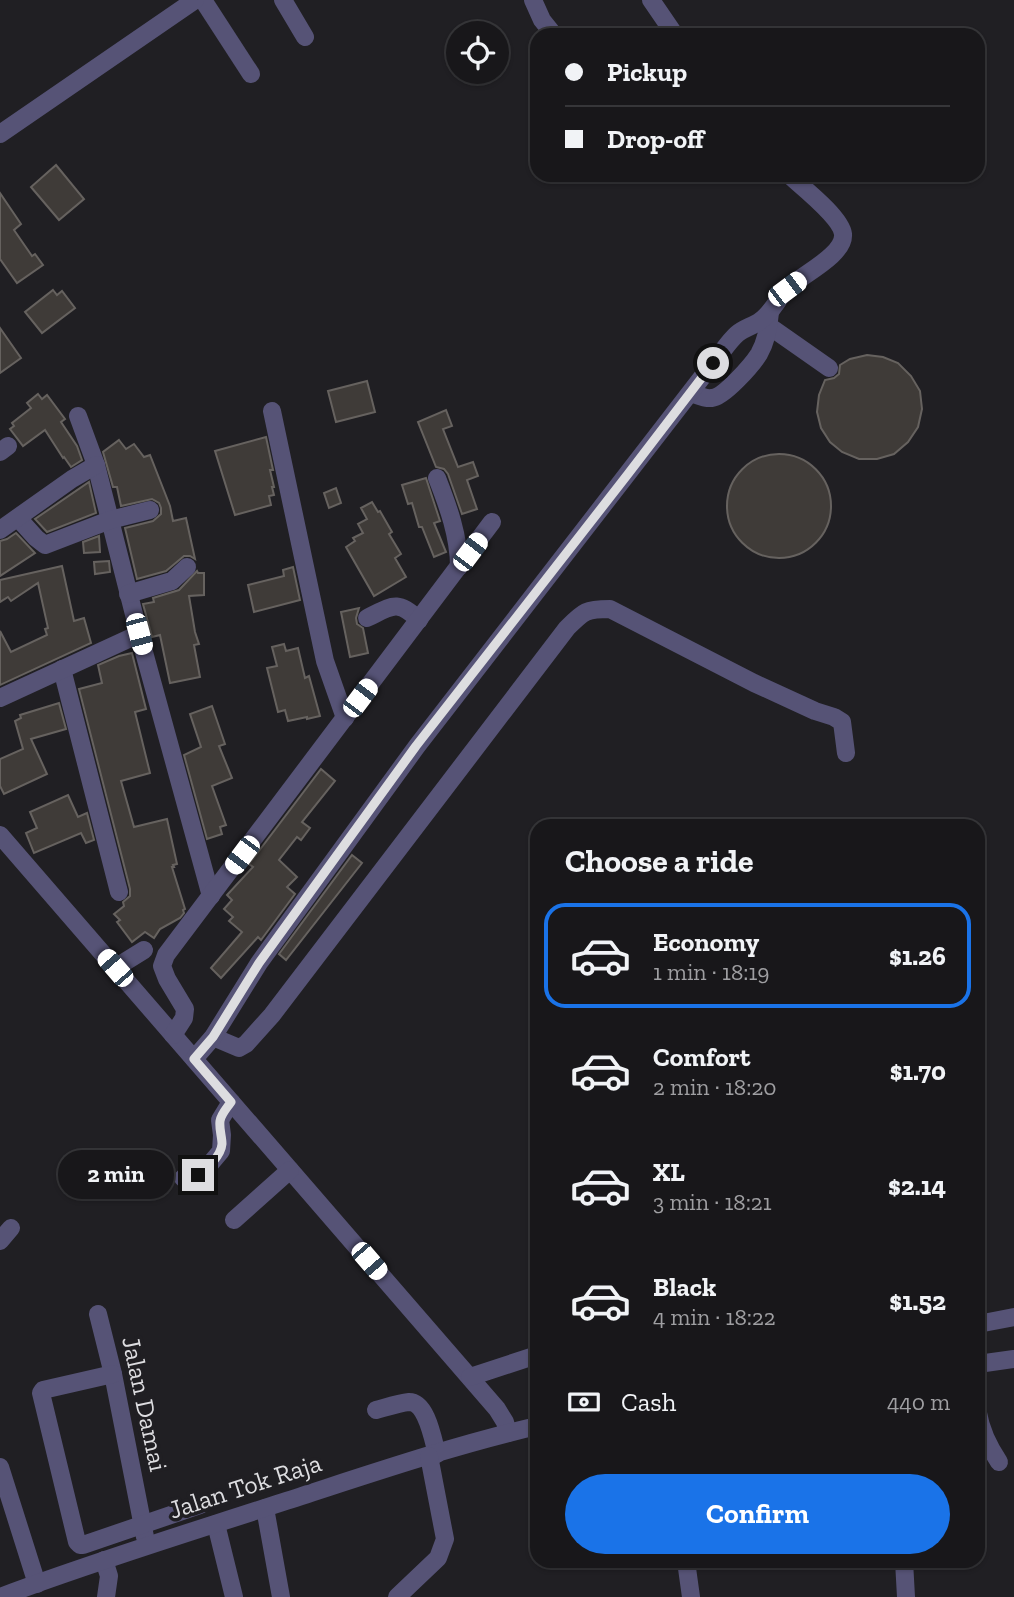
<!DOCTYPE html>
<meta charset="utf-8">
<style>
:root{--surface:#18171a;--page:#252427;--text:#f1f3f6;--muted:#9f9fa2;--line:#363639;--accent:#1a73e8}
body{margin:0;font-family:"Zilla Slab",serif;background:var(--page);color:var(--text);height:100vh;display:flex;flex-direction:column;font-size:26px;white-space:nowrap}
*{box-sizing:border-box;margin:0}
p{font-size:23px;color:var(--muted)}
.icon{flex:none;width:38px;height:38px;fill:none;stroke:currentColor;stroke-width:2;stroke-linecap:round;stroke-linejoin:round}
.map{position:relative;flex:1;overflow:hidden}
.side{position:absolute;left:530px;top:819px;width:455px;height:749px;display:flex;flex-direction:column;background:var(--surface);border-radius:21px;box-shadow:0 2px 5px #0004,0 0 0 2px var(--line)}
.side>*{flex:none}
.hud{position:absolute;left:530px;top:28px;width:455px;height:154px;border-radius:21px;box-shadow:0 2px 5px #0004,0 0 0 2px var(--line);display:grid;align-content:center;height:154px;padding:0 35px;background:var(--surface)}
.buttons{position:absolute;left:446px;top:21px;display:grid;gap:14px}
.buttons a{display:grid;place-items:center;width:63px;height:63px;border-radius:50%;background:var(--surface);box-shadow:0 2px 5px #0004,0 0 0 2px var(--line);font-size:35px}
.end{position:absolute;width:32px;height:32px;margin:-16px;border:9px solid #dddde0;background:#111;box-shadow:0 0 0 4px #111}
.from{border-radius:50%}
.bubble{position:absolute;height:49px;border-radius:24px;background:var(--surface);box-shadow:0 2px 5px #0004,0 0 0 2px var(--line);font-size:23px;font-weight:800;line-height:49px;text-align:center}
.car{position:absolute;width:21px;height:42px;margin:-21px -10px;border-radius:9px;box-shadow:0 0 5px 2px #0007;background:linear-gradient(#fff 24%,#345 0 40%,#fff 0 76%,#345 0 86%,#fff 0)}
.hud b{display:flex;align-items:center;gap:24px;height:66px;font-size:26px}
.hud b+b{border-top:2px solid var(--line)}
.hud i{width:18px;height:18px;background:var(--text)}
ul{padding:0;list-style:none}
li{display:flex;align-items:center;gap:21px;height:105px;margin:0 14px 10px;padding:0 21px;border:4px solid transparent;border-radius:21px}
li div{flex:1}
li b{display:block;font-size:26px}
li em{font-style:normal;font-weight:800}
li.active{border-color:var(--accent)}
li>.icon{width:63px;height:63px;stroke-width:1.5}
h2{padding:0 35px;font-size:32px;line-height:84px}
.pay{display:flex;align-items:center;gap:18px;height:77px;padding:0 35px;font-size:26px}
.pay p{margin-inline-start:auto}
.button{display:flex;gap:14px;margin-top:auto;padding:14px 35px}
.button a{flex:1;height:80px;border-radius:42px;background:var(--accent);color:#fff;font-size:28px;font-weight:800;line-height:80px;text-align:center}
.map>svg:first-child{display:block}
</style>
<div class="map">
<svg width="1014" height="1597" viewBox="0 0 1014 1597">
<rect width="100%" height="100%" fill="#201f23"/>
<g fill="#3f3b38" stroke="#66625f" stroke-width="2">
<path d="M 56,165 L 84,199 L 59,220 L 31,187 Z"/>
<path d="M 0,193 L 21,224 L 14,230 L 32,256 L 35,254 L 43,265 L 17,283 L 0,259 Z"/>
<path d="M 53,290 L 57,295 L 62,291 L 75,308 L 42,333 L 25,312 Z"/>
<path d="M 0,328 L 21,358 L 0,373 Z"/>
<path d="M 867,355 L 883,357 L 898,363 L 911,376 L 920,391 L 922,409 L 918,427 L 908,442 L 894,454 L 877,459 L 859,459 L 842,452 L 830,442 L 821,428 L 817,412 L 819,395 L 825,380 L 834,378 L 839,374 L 840,365 L 850,359 Z"/>
<path d="M 367,381 L 375,412 L 336,422 L 328,391 Z"/>
<path d="M 38,394 L 42,399 L 47,395 L 65,419 L 61,422 L 77,446 L 82,460 L 71,467 L 64,457 L 63,458 L 45,430 L 23,446 L 10,429 L 14,426 L 12,423 L 31,408 L 27,403 Z"/>
<path d="M 446,410 L 452,426 L 443,429 L 458,467 L 473,462 L 478,476 L 467,480 L 477,509 L 462,514 L 448,474 L 444,469 L 436,467 L 418,422 Z"/>
<path d="M 266,437 L 273,470 L 270,470 L 274,487 L 272,487 L 274,495 L 269,496 L 271,505 L 235,515 L 215,451 Z"/>
<path d="M 119,440 L 126,449 L 134,444 L 144,457 L 150,455 L 170,506 L 173,521 L 186,518 L 195,559 L 190,556 L 184,556 L 166,571 L 137,579 L 125,528 L 153,521 L 161,514 L 161,508 L 159,503 L 152,499 L 121,506 L 117,487 L 113,487 L 103,452 Z"/>
<circle cx="779" cy="506" r="52"/>
<path d="M 426,478 L 440,521 L 434,523 L 446,552 L 434,557 L 422,527 L 419,527 L 412,503 L 408,504 L 402,485 Z"/>
<path d="M 89,482 L 96,513 L 47,532 L 35,519 Z"/>
<path d="M 336,488 L 341,503 L 329,508 L 324,493 Z"/>
<path d="M 372,502 L 378,512 L 380,511 L 392,532 L 389,534 L 401,554 L 395,558 L 406,577 L 374,596 L 346,547 L 355,541 L 353,538 L 363,533 L 358,524 L 367,519 L 361,508 Z"/>
<path d="M 16,533 L 35,553 L 0,576 L 0,541 L 7,539 Z"/>
<path d="M 99,536 L 100,552 L 84,553 L 83,542 Z"/>
<path d="M 109,561 L 110,572 L 95,574 L 94,562 Z"/>
<path d="M 62,566 L 74,621 L 84,618 L 91,643 L 0,685 L 0,631 L 11,652 L 47,635 L 45,629 L 48,628 L 38,583 L 11,601 L 8,597 L 0,602 L 0,580 Z"/>
<path d="M 293,567 L 300,600 L 254,612 L 248,585 L 284,576 L 283,570 Z"/>
<path d="M 197,571 L 198,573 L 204,573 L 204,595 L 189,596 L 195,632 L 199,644 L 194,645 L 200,677 L 170,683 L 160,635 L 152,637 L 143,604 L 154,602 L 153,598 L 179,590 Z"/>
<path d="M 359,608 L 356,618 L 357,624 L 363,628 L 368,653 L 350,657 L 341,612 Z"/>
<path d="M 284,644 L 286,651 L 298,648 L 305,678 L 309,676 L 320,716 L 307,719 L 307,717 L 288,721 L 285,710 L 278,712 L 267,668 L 277,666 L 272,647 Z"/>
<path d="M 132,653 L 146,709 L 135,712 L 150,773 L 121,781 L 134,827 L 167,819 L 177,864 L 173,865 L 174,867 L 172,867 L 185,909 L 183,910 L 184,913 L 180,918 L 160,929 L 154,938 L 145,932 L 132,942 L 117,922 L 120,920 L 114,914 L 124,906 L 123,902 L 130,896 L 130,889 L 79,689 L 102,683 L 98,665 L 119,656 Z"/>
<path d="M 59,703 L 66,729 L 31,739 L 47,774 L 4,794 L 0,786 L 0,759 L 23,749 L 15,721 L 21,718 L 20,715 Z"/>
<path d="M 212,706 L 225,744 L 219,746 L 232,778 L 212,786 L 226,825 L 220,827 L 222,834 L 207,839 L 184,755 L 201,747 L 190,714 Z"/>
<path d="M 321,769 L 335,781 L 302,822 L 310,828 L 301,840 L 297,837 L 279,860 L 297,877 L 287,887 L 295,894 L 261,940 L 258,937 L 221,978 L 211,968 L 242,932 L 229,921 L 233,917 L 224,909 L 232,900 L 227,895 L 253,867 L 249,864 Z"/>
<path d="M 68,795 L 78,817 L 87,813 L 94,840 L 86,843 L 81,833 L 34,853 L 26,833 L 37,828 L 30,812 Z"/>
<path d="M 352,855 L 362,863 L 286,960 L 279,954 Z"/>
</g>
<g fill="none" stroke-linecap="round" stroke-linejoin="round">
<g stroke="#565376" stroke-width="18">
<path d="M 203,0 L 251,74"/>
<path d="M 283,0 L 305,37"/>
<path d="M 533,0 L 542,20 L 554,35"/>
<path d="M 651,0 L 675,35"/>
<path d="M 0,134 L 195,0"/>
<path d="M 769,326 L 829,368"/>
<path d="M 691,393 C 697,395 705,399 712,398 C 724,397 752,365 759,354 C 766,342 769,325 770,312"/>
<path d="M 272,411 L 325,661 L 345,718"/>
<path d="M 78,416 L 96,465 L 139,634 L 211,896"/>
<path d="M 0,452 L 8,446"/>
<path d="M 437,478 C 448,506 459,536 459,567"/>
<path d="M 18,518 L 36,538 L 45,545 L 110,520 L 150,510"/>
<path d="M 0,530 L 72,479 L 96,465"/>
<path d="M 128,594 L 172,581 L 187,567"/>
<path d="M 367,618 C 392,606 397,599 419,620"/>
<path d="M 62,669 L 119,892"/>
<path d="M 0,698 L 139,634"/>
<path d="M 0,835 L 497,1409 L 505,1422 L 508,1433"/>
<path d="M 115,968 L 144,950"/>
<path d="M 173,1035 L 184,1018 L 185,1009 L 167,979 L 162,966 L 166,955 L 492,522"/>
<path d="M 213,1037 L 239,1048 L 246,1044 L 272,1015 L 567,628 C 584,611 586,609 610,609 L 754,683 L 815,711 L 834,717 L 842,722 L 846,753"/>
<path d="M 194,1059 L 213,1037 L 259,963 L 417,746 L 713,363 C 721,354 728,342 737,334 C 744,328 753,326 760,321 C 772,313 778,298 788,288 C 801,275 845,255 843,234 C 841,217 802,187 789,175"/>
<path d="M 183,1178 L 198,1175 L 205,1170 L 221,1151 L 222,1135 L 220,1120 L 231,1102"/>
<path d="M 234,1220 L 290,1170"/>
<path d="M 0,1241 L 11,1228"/>
<path d="M 98,1314 L 113,1374 L 145,1537"/>
<path d="M 978,1324 L 1014,1317"/>
<path d="M 978,1364 L 1014,1359"/>
<path d="M 113,1374 L 43,1390 L 41,1393 L 77,1542 L 80,1545 L 83,1545 L 200,1505"/>
<path d="M 470,1377 L 537,1355"/>
<path d="M 376,1410 C 387,1407 399,1403 409,1402 C 427,1402 433,1440 437,1454"/>
<path d="M 978,1413 C 981,1431 989,1447 999,1462"/>
<path d="M 0,1467 L 37,1584"/>
<path d="M 265,1508 L 281,1597"/>
<path d="M 216,1524 L 234,1597"/>
<path d="M 104,1560 L 109,1576 L 106,1597"/>
<path d="M 686,1561 L 691,1597"/>
<path d="M 904,1561 L 906,1597"/>
<path d="M 0,1597 C 93,1562 188,1533 283,1502 C 367,1475 451,1446 537,1426"/>
<path d="M 397,1597 L 438,1558 L 445,1539 L 429,1456"/>
</g>
</g>
<g fill="none" stroke-linecap="round" stroke-linejoin="round">
<path stroke="#dddde0" stroke-width="9" d="M 198,1175 C 207,1169 221,1156 222,1144 C 222,1137 219,1129 220,1121 C 221,1114 227,1108 231,1102 L 194,1059 L 213,1037 L 259,963 L 416,746 L 628,474 L 713,363"/>
</g>
<g text-anchor="middle" stroke-width="7" stroke-linejoin="round" paint-order="stroke">
<g font-size="26" fill="#dddde0" stroke="#201f23">
<text transform="translate(145 1404) rotate(78)" y="9">Jalan Damai</text>
<text transform="translate(245 1486) rotate(-18)" y="9">Jalan Tok Raja</text>
</g>
</g>
</svg>
<div class="buttons">
<a><svg class="icon" aria-label="locate" viewBox="0 0 24 24"><circle cx="12" cy="12" r="6"/><path d="M12 2v4M12 18v4M2 12h4M18 12h4"/></svg></a>
</div>
<i class="end from" style="left:713px;top:363px"></i>
<i class="end" style="left:198px;top:1175px"></i>
<div class="bubble" style="left:58px;top:1150px;width:116px">2 min</div>
<i class="car" style="left:787px;top:289px;rotate:53deg"></i>
<i class="car" style="left:470px;top:552px;rotate:37deg"></i>
<i class="car" style="left:139px;top:634px;rotate:165deg"></i>
<i class="car" style="left:360px;top:698px;rotate:37deg"></i>
<i class="car" style="left:242px;top:855px;rotate:217deg"></i>
<i class="car" style="left:115px;top:968px;rotate:319deg"></i>
<i class="car" style="left:369px;top:1261px;rotate:139deg"></i>
<div class="hud">
<b><i class="from"></i>Pickup</b>
<b><i></i>Drop-off</b>
</div>
<section class="side">
<h2>Choose a ride</h2>
<ul>
<li class="active"><svg class="icon" aria-label="car" viewBox="0 0 24 24"><path d="M5 17H2v-5l4-1 3-4h7l3 4 3 1v5h-3M9 17h6M6 11h13"/><circle cx="7" cy="17" r="2"/><circle cx="17" cy="17" r="2"/></svg><div><b>Economy</b><p>1 min · 18:19</p></div><em>$1.26</em></li>
<li><svg class="icon" aria-label="car" viewBox="0 0 24 24"><path d="M5 17H2v-5l4-1 3-4h7l3 4 3 1v5h-3M9 17h6M6 11h13"/><circle cx="7" cy="17" r="2"/><circle cx="17" cy="17" r="2"/></svg><div><b>Comfort</b><p>2 min · 18:20</p></div><em>$1.70</em></li>
<li><svg class="icon" aria-label="car" viewBox="0 0 24 24"><path d="M5 17H2v-5l4-1 3-4h7l3 4 3 1v5h-3M9 17h6M6 11h13"/><circle cx="7" cy="17" r="2"/><circle cx="17" cy="17" r="2"/></svg><div><b>XL</b><p>3 min · 18:21</p></div><em>$2.14</em></li>
<li><svg class="icon" aria-label="car" viewBox="0 0 24 24"><path d="M5 17H2v-5l4-1 3-4h7l3 4 3 1v5h-3M9 17h6M6 11h13"/><circle cx="7" cy="17" r="2"/><circle cx="17" cy="17" r="2"/></svg><div><b>Black</b><p>4 min · 18:22</p></div><em>$1.52</em></li>
</ul>
<div class="pay"><svg class="icon" aria-label="cash" viewBox="0 0 24 24"><path d="M3 7h18v10H3z"/><circle cx="12" cy="12" r="2"/></svg>Cash<p>440 m</p></div>
<div class="button"><a>Confirm</a></div>
</section>
</div>
